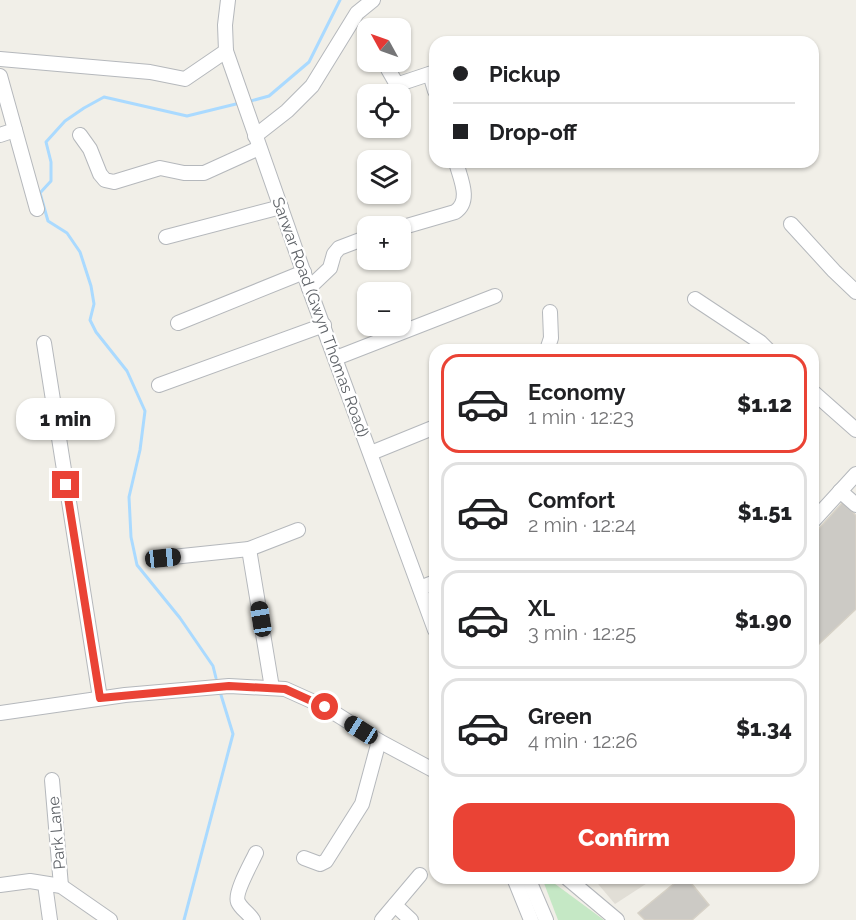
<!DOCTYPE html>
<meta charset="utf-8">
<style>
:root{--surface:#fff;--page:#f2f2f2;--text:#202124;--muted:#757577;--line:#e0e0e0;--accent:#ea4335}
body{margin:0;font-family:Raleway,sans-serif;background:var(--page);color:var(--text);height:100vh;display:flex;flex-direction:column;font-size:22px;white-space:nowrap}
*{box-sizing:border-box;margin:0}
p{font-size:20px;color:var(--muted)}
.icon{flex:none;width:33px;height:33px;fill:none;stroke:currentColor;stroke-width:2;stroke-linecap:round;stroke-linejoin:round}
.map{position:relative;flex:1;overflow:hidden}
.sheet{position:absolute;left:429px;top:344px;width:390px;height:540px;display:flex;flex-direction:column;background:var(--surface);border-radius:18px;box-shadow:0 2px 4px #0004}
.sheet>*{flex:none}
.hud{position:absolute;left:429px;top:36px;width:390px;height:132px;border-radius:18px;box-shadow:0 2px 4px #0004;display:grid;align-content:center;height:132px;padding:0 24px;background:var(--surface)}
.needle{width:39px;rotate:310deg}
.buttons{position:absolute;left:357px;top:18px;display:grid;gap:12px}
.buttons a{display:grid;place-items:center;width:54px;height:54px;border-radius:12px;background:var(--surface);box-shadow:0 2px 4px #0004;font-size:30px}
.end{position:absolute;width:27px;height:27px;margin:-14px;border:8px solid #ea4335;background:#fff;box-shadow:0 0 0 3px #fff}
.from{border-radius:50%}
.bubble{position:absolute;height:42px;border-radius:18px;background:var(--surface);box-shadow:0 2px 4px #0004;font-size:20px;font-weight:800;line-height:42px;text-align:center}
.car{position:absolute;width:18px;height:36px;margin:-18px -9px;border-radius:8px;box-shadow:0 0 4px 2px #0007;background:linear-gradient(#222 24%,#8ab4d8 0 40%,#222 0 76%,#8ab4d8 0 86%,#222 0)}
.hud b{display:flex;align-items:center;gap:21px;height:57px;font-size:22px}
.hud b+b{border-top:2px solid var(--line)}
.hud i{width:15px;height:15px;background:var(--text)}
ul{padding:10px 0 0;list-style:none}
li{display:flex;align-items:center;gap:18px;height:99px;margin:0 12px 9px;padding:0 12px;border:3px solid var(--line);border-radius:18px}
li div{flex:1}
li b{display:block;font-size:22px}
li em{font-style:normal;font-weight:800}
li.selected{border-color:var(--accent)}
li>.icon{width:54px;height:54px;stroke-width:1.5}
.action{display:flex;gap:12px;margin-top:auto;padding:12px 24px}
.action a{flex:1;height:69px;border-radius:18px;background:var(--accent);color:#fff;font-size:24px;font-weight:800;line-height:69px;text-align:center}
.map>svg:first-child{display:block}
</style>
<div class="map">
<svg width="856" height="920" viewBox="0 0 856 920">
<rect width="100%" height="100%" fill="#f1efe8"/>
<path fill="#e1ded6" d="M 593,878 L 655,878 L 615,904 Z"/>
<path fill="#c5e8c5" d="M 542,878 L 547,878 L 604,920 L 558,920 Z"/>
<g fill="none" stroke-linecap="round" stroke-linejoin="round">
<g stroke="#aadaff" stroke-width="3">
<path d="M 247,102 L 269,96 L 309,62 L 340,0"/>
<path d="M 216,678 L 213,666 L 180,618 L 137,565 L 131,537 L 129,497 L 140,450 L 145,411 L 127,371 L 96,332 L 90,320 L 94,304 L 91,286 L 80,252 L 67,233 L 48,221 L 40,193 L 51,181 L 51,162 L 46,142 L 65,121 L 84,108 L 104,97 L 187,116 L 240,103"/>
<path d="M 184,920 L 233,734 L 221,695"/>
</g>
</g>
<g fill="#cccac5" stroke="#d6d1c6" stroke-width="1.5">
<path d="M 844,501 L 856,516 L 856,609 L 819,644 L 813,638 L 813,535 Z"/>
<path d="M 681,878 L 687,878 L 709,905 L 692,920 L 645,920 L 638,913 Z"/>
</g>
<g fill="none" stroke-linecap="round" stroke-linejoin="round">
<defs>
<g id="minor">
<path d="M 228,0 L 225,25 L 226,51 L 309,288 L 435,630"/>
<path d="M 0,59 L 150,72 L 185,79 L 226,51"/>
<path d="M 388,69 L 396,83 L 402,83 L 435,72"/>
<path d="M 430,74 L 435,91"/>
<path d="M 0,76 L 37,209"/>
<path d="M 0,135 L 15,130"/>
<path d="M 80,135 L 90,149 L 100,174 L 105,180 L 114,182 L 160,168 L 184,173 L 204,173 L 259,148"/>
<path d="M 255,136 L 287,111 L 312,86 L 357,13 L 373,0"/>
<path d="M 791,224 L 834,271 L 856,292"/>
<path d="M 400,228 L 455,212 C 472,201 460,178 456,162"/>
<path d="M 166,237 L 281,207"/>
<path d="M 309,288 L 330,268 L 334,254 L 339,248 L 368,237"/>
<path d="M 695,299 L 760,342 L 768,350"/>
<path d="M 178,323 L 304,272"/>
<path d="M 44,343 L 100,698"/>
<path d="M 547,350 L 551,338 L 550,312"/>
<path d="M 336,358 L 495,296"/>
<path d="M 159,385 L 324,325"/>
<path d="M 813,392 L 856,430"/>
<path d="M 371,453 L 435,427"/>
<path d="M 840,491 L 856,505"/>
<path d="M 813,521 L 856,474"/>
<path d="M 249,549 L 272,688"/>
<path d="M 163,558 L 249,549 L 298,530"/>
<path d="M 420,588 L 435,582"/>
<path d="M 0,713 L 125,695 L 229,686 L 285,689 L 325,707 L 379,741 L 435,771"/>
<path d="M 52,780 L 61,886"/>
<path d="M 304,858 L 320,864 L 326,861 L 362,804 L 379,741"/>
<path d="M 514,878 L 531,920"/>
<path d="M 528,878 L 546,920"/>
<path d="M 567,878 L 617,920"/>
<path d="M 45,884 L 50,920"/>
<path d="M 0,885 L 30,881 L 61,886 L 110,920"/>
<path d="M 395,905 L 411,920"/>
<path d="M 253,920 C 249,913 241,909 238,902 C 234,893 252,862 256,853"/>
<path d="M 382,920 L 420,875"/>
</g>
</defs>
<use href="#minor" stroke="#b5b8bc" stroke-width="16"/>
<use href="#minor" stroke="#fff" stroke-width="14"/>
</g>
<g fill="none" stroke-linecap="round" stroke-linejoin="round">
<path stroke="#ea4335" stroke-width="8" d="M 66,485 L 100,698 L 229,686 L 285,689 L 325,707"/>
</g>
<g text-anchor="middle" stroke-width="4.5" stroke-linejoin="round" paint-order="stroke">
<g font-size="16" fill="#5f6368" stroke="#fff">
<text transform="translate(321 317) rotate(70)" y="6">Sarwar Road (Gwyn Thomas Road)</text>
<text transform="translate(56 833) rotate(-95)" y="6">Park Lane</text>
</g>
</g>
</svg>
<div class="buttons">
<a><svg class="needle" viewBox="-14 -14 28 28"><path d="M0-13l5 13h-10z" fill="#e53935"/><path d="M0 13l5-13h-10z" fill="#757577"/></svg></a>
<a><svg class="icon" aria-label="locate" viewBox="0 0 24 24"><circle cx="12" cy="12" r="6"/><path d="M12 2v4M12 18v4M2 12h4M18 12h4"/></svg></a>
<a><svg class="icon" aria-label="layers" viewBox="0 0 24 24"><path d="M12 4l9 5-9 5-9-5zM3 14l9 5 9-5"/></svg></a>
<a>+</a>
<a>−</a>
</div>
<i class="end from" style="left:325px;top:707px"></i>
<i class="end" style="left:66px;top:485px"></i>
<div class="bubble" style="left:16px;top:398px;width:99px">1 min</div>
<i class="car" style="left:163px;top:558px;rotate:84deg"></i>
<i class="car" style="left:261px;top:619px;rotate:351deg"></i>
<i class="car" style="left:361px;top:730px;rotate:302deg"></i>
<div class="hud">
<b><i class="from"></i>Pickup</b>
<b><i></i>Drop-off</b>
</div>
<section class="sheet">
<ul>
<li class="selected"><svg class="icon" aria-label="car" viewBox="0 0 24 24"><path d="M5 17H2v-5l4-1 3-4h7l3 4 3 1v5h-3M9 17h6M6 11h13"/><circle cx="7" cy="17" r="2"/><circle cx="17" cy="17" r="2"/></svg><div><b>Economy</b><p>1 min · 12:23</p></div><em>$1.12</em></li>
<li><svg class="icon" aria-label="car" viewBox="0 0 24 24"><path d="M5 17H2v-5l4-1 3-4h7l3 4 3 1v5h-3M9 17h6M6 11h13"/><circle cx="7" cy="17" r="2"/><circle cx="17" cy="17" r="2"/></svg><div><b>Comfort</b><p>2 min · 12:24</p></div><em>$1.51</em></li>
<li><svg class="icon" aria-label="car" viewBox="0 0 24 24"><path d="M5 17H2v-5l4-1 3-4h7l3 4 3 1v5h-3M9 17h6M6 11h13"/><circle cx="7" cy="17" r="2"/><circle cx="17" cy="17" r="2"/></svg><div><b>XL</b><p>3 min · 12:25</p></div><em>$1.90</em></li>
<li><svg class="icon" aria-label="car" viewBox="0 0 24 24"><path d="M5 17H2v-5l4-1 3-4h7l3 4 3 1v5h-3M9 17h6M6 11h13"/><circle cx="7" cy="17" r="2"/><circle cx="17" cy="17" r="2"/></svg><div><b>Green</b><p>4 min · 12:26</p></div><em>$1.34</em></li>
</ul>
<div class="action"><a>Confirm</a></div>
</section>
</div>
